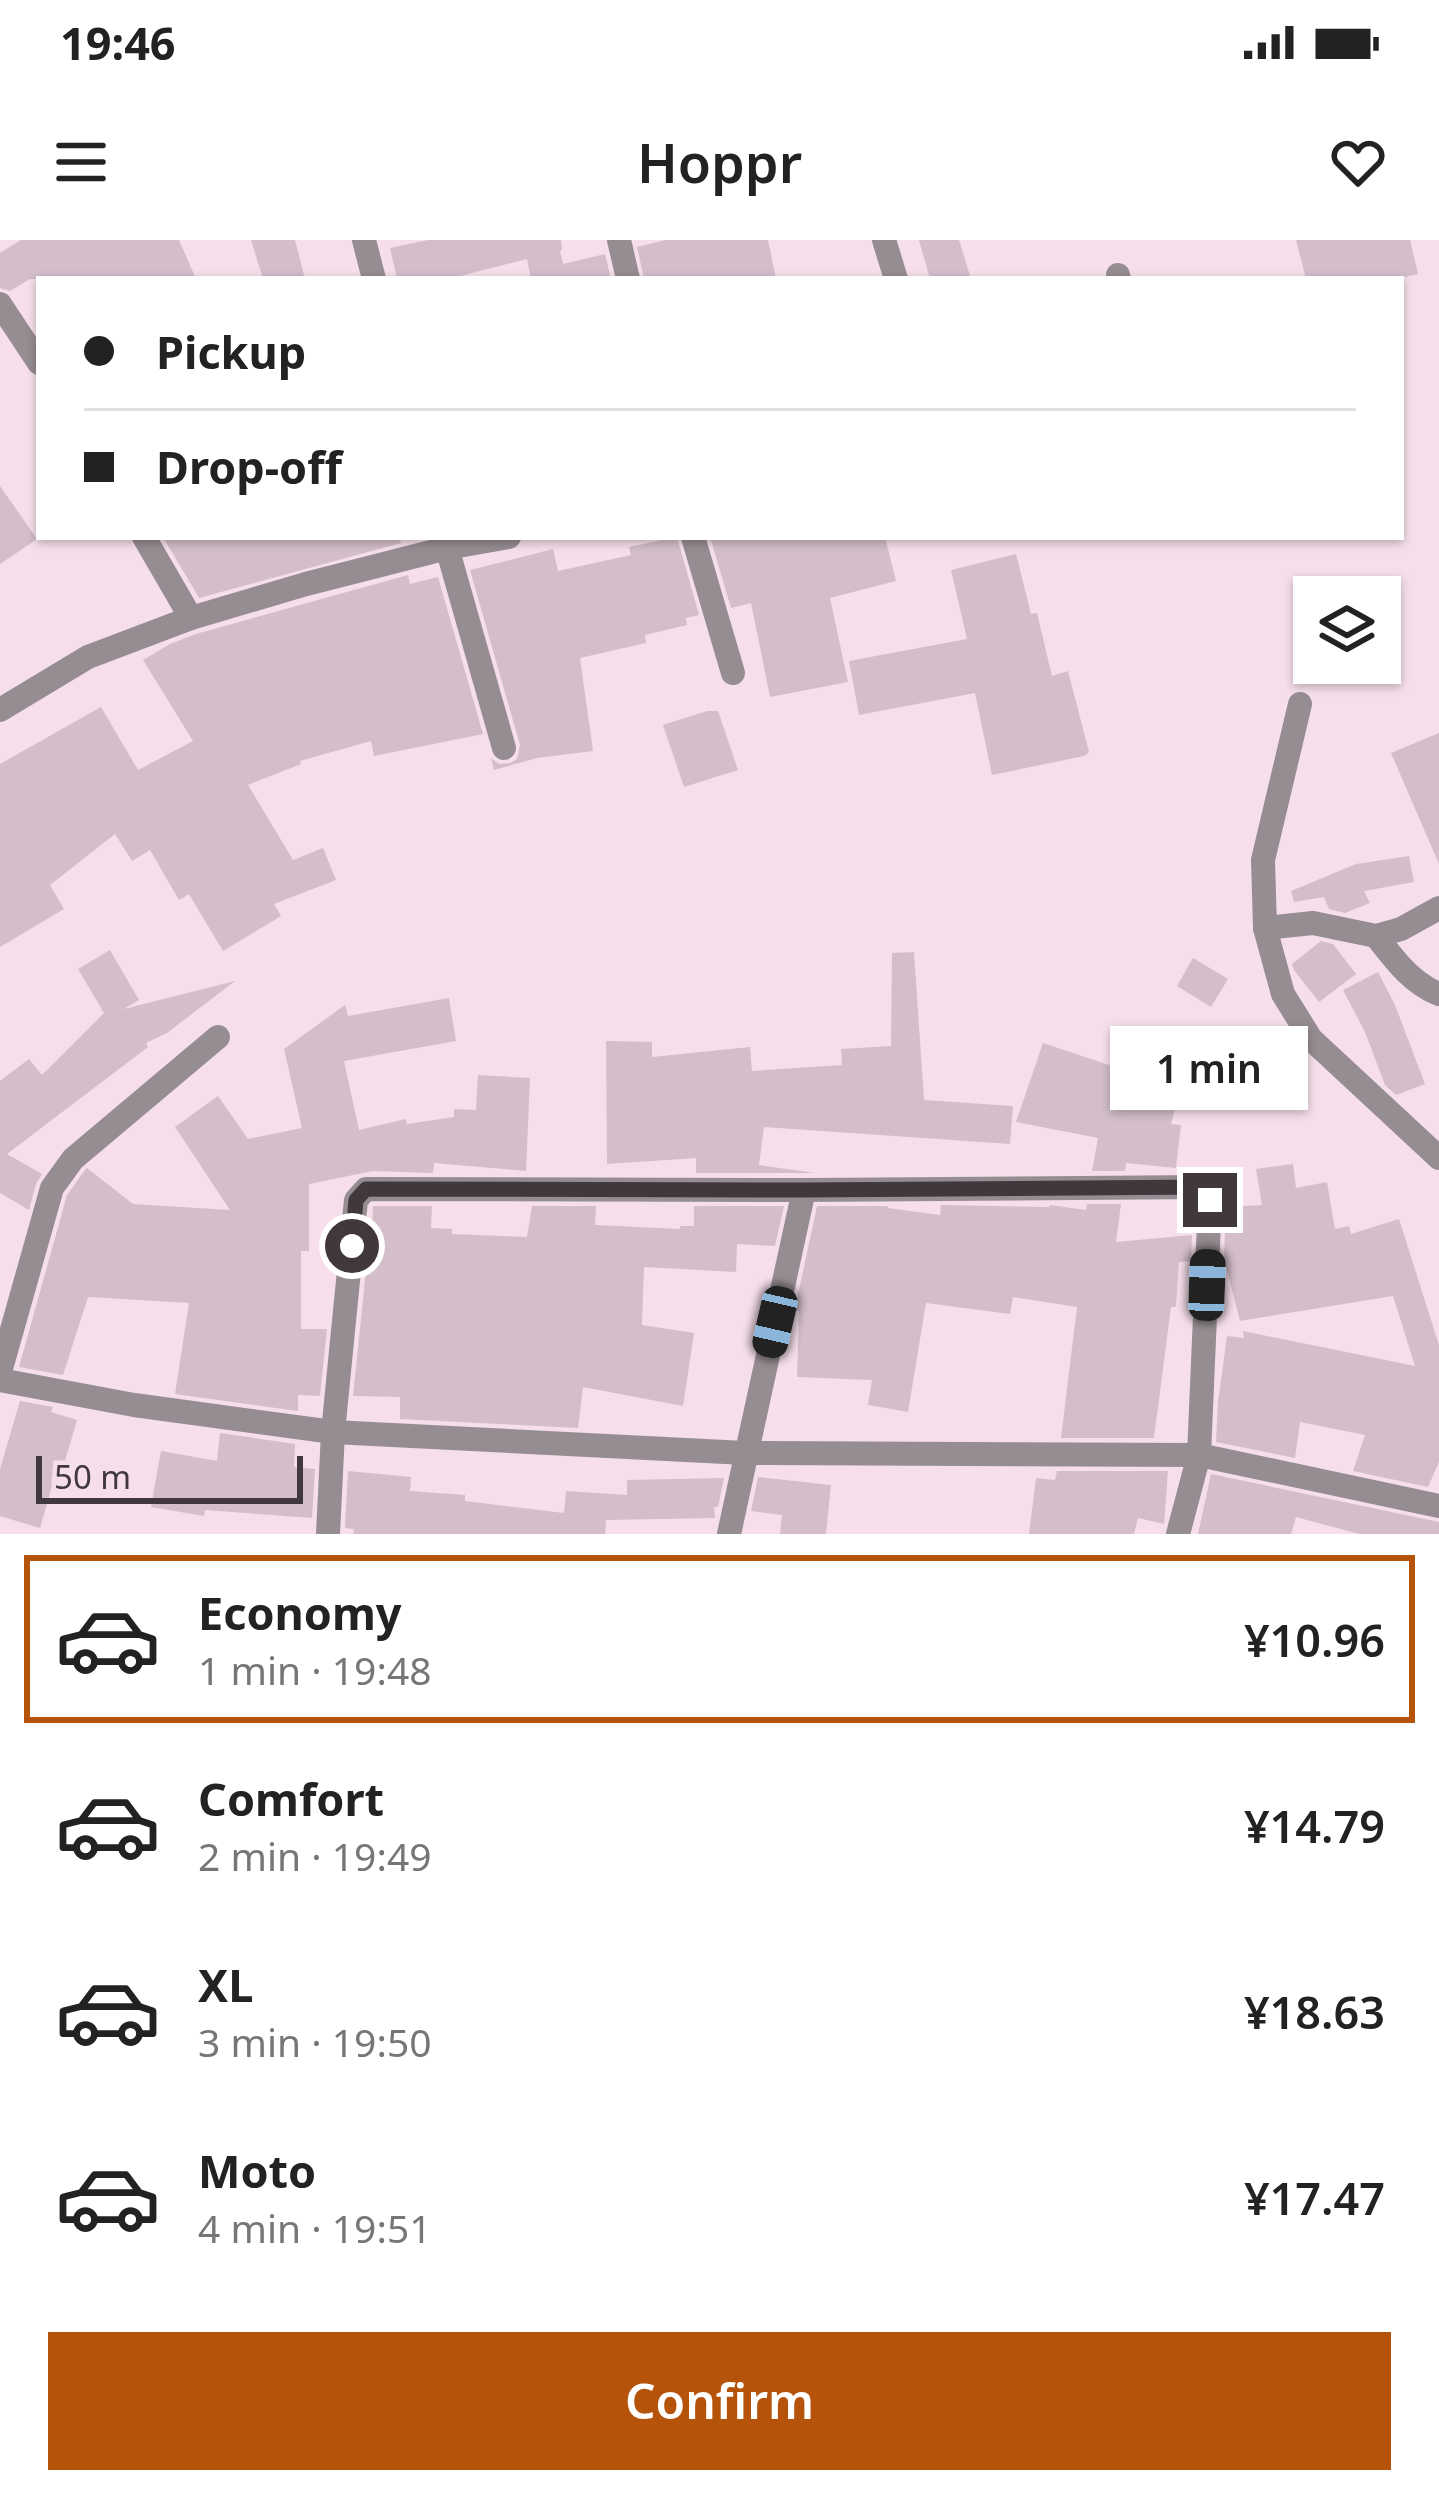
<!DOCTYPE html>
<meta charset="utf-8">
<style>
:root{--surface:#fff;--page:#f6f6f6;--text:#222;--muted:#767676;--line:#e0e0e0;--accent:#b45309}
body{margin:0;font-family:"Noto Sans",sans-serif;background:var(--page);color:var(--text);height:100vh;display:flex;flex-direction:column;font-size:45px;white-space:nowrap}
*{box-sizing:border-box;margin:0}
p{font-size:39px;color:var(--muted)}
.icon{flex:none;width:66px;height:66px;fill:none;stroke:currentColor;stroke-width:2;stroke-linecap:round;stroke-linejoin:round}
.map{position:relative;height:1294px;overflow:hidden}
.drawer{display:flex;flex-direction:column;background:var(--surface);flex:1}
.drawer>*{flex:none}
.banner{position:absolute;left:36px;top:36px;width:1368px;height:264px;border-radius:0px;box-shadow:0 3px 9px #0004;display:grid;align-content:center;height:264px;padding:0 48px;background:var(--surface)}
.fabs{position:absolute;left:1293px;top:336px;display:grid;gap:24px}
.fabs a{display:grid;place-items:center;width:108px;height:108px;border-radius:0px;background:var(--surface);box-shadow:0 3px 9px #0004;font-size:60px}
.scale{position:absolute;left:36px;bottom:30px;width:267px;box-sizing:border-box;padding-left:12px;border:6px solid #40383c;border-top:0;font-size:33px;line-height:42px;white-space:nowrap;color:#40383c;-webkit-text-stroke:9px #f6dfeb;paint-order:stroke}
.end{position:absolute;width:54px;height:54px;margin:-27px;border:15px solid #40383c;background:#fff;box-shadow:0 0 0 6px #fff}
.from{border-radius:50%}
.bubble{position:absolute;height:84px;border-radius:0px;background:var(--surface);box-shadow:0 3px 9px #0004;font-size:39px;font-weight:600;line-height:84px;text-align:center}
.car{position:absolute;width:36px;height:72px;margin:-36px -18px;border-radius:15px;box-shadow:0 0 9px 3px #0007;background:linear-gradient(#222 24%,#8ab4d8 0 40%,#222 0 76%,#8ab4d8 0 86%,#222 0)}
.banner b{display:flex;align-items:center;gap:42px;height:114px;font-size:45px}
.banner b+b{border-top:3px solid var(--line)}
.banner i{width:30px;height:30px;background:var(--text)}
ul{padding:21px 0 0;list-style:none}
li{display:flex;align-items:center;gap:36px;height:168px;margin:0 24px 18px;padding:0 24px;border:6px solid transparent;border-radius:0px}
li div{flex:1}
li b{display:block;font-size:45px}
li em{font-style:normal;font-weight:600}
li.on{border-color:var(--accent)}
li>.icon{width:108px;height:108px;stroke-width:1.5}
.action{display:flex;gap:24px;margin-top:auto;padding:24px 48px}
.action a{flex:1;height:138px;border-radius:0px;background:var(--accent);color:#fff;font-size:48px;font-weight:600;line-height:138px;text-align:center}
.status{display:flex;justify-content:space-between;align-items:center;height:84px;padding:0 60px;background:var(--surface);direction:ltr}
.status svg{height:33px;fill:currentColor}
header{display:flex;justify-content:space-between;align-items:center;height:156px;padding:0 48px;background:var(--surface);font-size:54px;font-weight:600}
.map>svg:first-child{display:block}
</style>
<div class="status"><b>19:46</b><svg viewBox="0 0 49 12"><path d="M0 12V9h3v3zM5 12V6h3v6zM10 12V3h3v9zM15 12V0h3v12zM26 1h20v11H26zM47 4h2v5h-2z"/></svg></div>
<header><svg class="icon" aria-label="menu" viewBox="0 0 24 24"><path d="M4 6h16M4 12h16M4 18h16"/></svg>Hoppr<svg class="icon" aria-label="heart" viewBox="0 0 24 24"><path d="M12 20l-8-8c-3-5 5-10 8-4 3-6 11-1 8 4z"/></svg></header>
<div class="map">
<svg width="1439" height="1294" viewBox="0 0 1439 1294">
<rect width="100%" height="100%" fill="#f6dfeb"/>
<g fill="#d3beca">
<path d="M 21,0 L 179,0 L 196,39 L 30,39 L 10,51 L 0,48 L 0,13 Z"/>
<path d="M 251,0 L 295,0 L 305,39 L 263,39 Z"/>
<path d="M 428,0 L 561,0 L 562,10 L 560,11 L 563,24 L 605,14 L 611,39 L 531,39 L 527,19 L 448,39 L 397,39 L 390,8 Z"/>
<path d="M 666,0 L 768,0 L 776,39 L 644,39 L 637,7 Z"/>
<path d="M 919,0 L 959,0 L 971,39 L 930,39 Z"/>
<path d="M 1296,0 L 1410,0 L 1418,34 L 1396,39 L 1306,39 Z"/>
<path d="M 0,246 L 37,299 L 0,324 Z"/>
<path d="M 163,297 L 399,297 L 401,303 L 199,358 Z"/>
<path d="M 677,297 L 699,375 L 686,378 L 687,385 L 645,395 L 646,403 L 580,418 L 593,511 L 537,518 L 494,530 L 491,518 L 499,524 L 510,523 L 517,519 L 520,505 L 470,330 L 553,309 L 558,331 L 631,315 L 629,307 Z"/>
<path d="M 710,297 L 885,297 L 896,341 L 830,358 L 848,442 L 770,457 L 751,363 L 731,368 Z"/>
<path d="M 1016,314 L 1031,374 L 1037,373 L 1052,436 L 1068,431 L 1089,512 L 1084,516 L 992,535 L 975,453 L 859,475 L 849,421 L 967,399 L 951,330 Z"/>
<path d="M 408,335 L 410,344 L 438,337 L 483,494 L 374,516 L 371,501 L 300,521 L 301,524 L 248,545 L 293,620 L 323,608 L 336,640 L 274,664 L 281,676 L 223,711 L 189,654 L 179,660 L 150,610 L 132,621 L 115,594 L 50,645 L 64,669 L 0,707 L 0,524 L 101,467 L 138,530 L 193,501 L 143,420 L 170,404 L 196,394 Z"/>
<path d="M 707,471 L 718,471 L 738,530 L 684,547 L 663,485 Z"/>
<path d="M 1439,493 L 1439,624 L 1391,513 Z"/>
<path d="M 1409,616 L 1414,642 L 1364,651 L 1370,663 L 1345,673 L 1329,669 L 1324,657 L 1294,662 L 1291,651 L 1356,624 Z"/>
<path d="M 1321,701 L 1333,704 L 1356,734 L 1319,762 L 1294,730 L 1292,724 Z"/>
<path d="M 110,710 L 139,760 L 124,769 L 235,741 L 167,793 L 146,803 L 148,807 L 7,914 L 42,934 L 36,944 L 29,970 L 0,953 L 0,841 L 29,819 L 42,835 L 104,773 L 78,729 Z"/>
<path d="M 914,712 L 924,860 L 1013,866 L 1010,904 L 764,887 L 759,925 L 815,933 L 696,933 L 696,918 L 607,924 L 606,801 L 652,802 L 652,817 L 750,807 L 752,831 L 842,825 L 841,809 L 891,806 L 892,713 Z"/>
<path d="M 1193,718 L 1228,739 L 1211,767 L 1177,746 Z"/>
<path d="M 1378,732 L 1395,765 L 1425,844 L 1396,855 L 1385,845 L 1365,792 L 1343,750 Z"/>
<path d="M 449,758 L 456,801 L 344,821 L 359,890 L 406,879 L 407,884 L 454,877 L 454,869 L 476,870 L 478,835 L 530,838 L 526,931 L 434,923 L 433,933 L 373,931 L 309,944 L 309,1011 L 301,1011 L 301,1089 L 327,1089 L 320,1156 L 298,1155 L 298,1171 L 175,1154 L 189,1063 L 88,1057 L 63,1135 L 19,1127 L 67,955 L 85,930 L 87,928 L 133,964 L 230,970 L 175,887 L 218,856 L 248,899 L 302,888 L 284,809 L 345,765 L 348,776 Z"/>
<path d="M 1145,788 L 1193,791 L 1192,806 L 1171,884 L 1181,885 L 1176,928 L 1126,923 L 1125,931 L 1092,931 L 1098,898 L 1016,882 L 1043,803 L 1133,833 L 1136,821 L 1142,823 Z"/>
<path d="M 1293,924 L 1296,948 L 1327,942 L 1335,989 L 1349,986 L 1351,994 L 1399,979 L 1439,1105 L 1439,1222 L 1428,1247 L 1353,1231 L 1365,1195 L 1300,1182 L 1295,1218 L 1216,1202 L 1218,1162 L 1227,1096 L 1244,1098 L 1243,1091 L 1415,1126 L 1393,1056 L 1240,1081 L 1224,1019 L 1226,967 L 1262,965 L 1256,929 Z"/>
<path d="M 1087,964 L 1121,964 L 1116,1002 L 1192,995 L 1191,1021 L 1179,1022 L 1176,1067 L 1171,1067 L 1154,1198 L 1061,1198 L 1077,1067 L 1013,1057 L 1010,1074 L 926,1063 L 908,1172 L 868,1165 L 872,1140 L 797,1137 L 799,1071 L 796,1071 L 796,1064 L 817,966 L 888,966 L 888,968 L 940,975 L 941,965 L 1049,967 L 1050,965 L 1086,970 Z"/>
<path d="M 373,966 L 432,966 L 431,988 L 452,989 L 452,994 L 527,997 L 532,966 L 596,966 L 595,985 L 680,989 L 680,986 L 694,986 L 694,966 L 784,966 L 775,1006 L 737,1004 L 736,1032 L 644,1027 L 642,1085 L 694,1093 L 683,1166 L 583,1147 L 578,1188 L 400,1179 L 400,1157 L 353,1156 L 366,1030 L 370,1030 Z"/>
<path d="M 20,1161 L 53,1167 L 51,1172 L 77,1180 L 62,1231 L 57,1229 L 40,1288 L 0,1276 L 0,1229 Z"/>
<path d="M 220,1193 L 295,1204 L 294,1227 L 315,1229 L 312,1278 L 205,1270 L 204,1276 L 151,1267 L 161,1211 L 217,1221 Z"/>
<path d="M 348,1231 L 411,1237 L 410,1251 L 465,1255 L 465,1261 L 564,1273 L 566,1251 L 627,1255 L 627,1240 L 724,1238 L 718,1267 L 714,1267 L 715,1278 L 606,1280 L 605,1294 L 353,1294 L 354,1289 L 345,1288 Z"/>
<path d="M 1057,1231 L 1168,1231 L 1164,1284 L 1138,1278 L 1134,1294 L 1029,1294 L 1036,1238 L 1055,1240 Z"/>
<path d="M 1211,1234 L 1439,1282 L 1439,1294 L 1359,1294 L 1296,1277 L 1291,1294 L 1198,1294 Z"/>
<path d="M 758,1237 L 831,1245 L 826,1294 L 780,1294 L 782,1275 L 751,1271 Z"/>
</g>
<g fill="none" stroke-linecap="round" stroke-linejoin="round">
<g stroke="#968d92" stroke-width="24">
<path d="M 364,0 L 374,39"/>
<path d="M 619,0 L 628,39"/>
<path d="M 884,0 L 896,39"/>
<path d="M 1118,35 L 1119,39"/>
<path d="M 0,64 L 39,123"/>
<path d="M 144,297 L 191,378"/>
<path d="M 444,297 L 504,508"/>
<path d="M 693,297 L 733,433"/>
<path d="M 1300,464 L 1263,620 L 1265,688 L 1283,754 L 1311,799 L 1439,918"/>
<path d="M 0,470 L 88,417 L 191,378 L 306,344 L 447,308 L 509,297"/>
<path d="M 1265,688 L 1313,683 L 1376,696 L 1401,689 L 1439,668"/>
<path d="M 1376,696 C 1394,719 1411,743 1439,754"/>
<path d="M 0,1132 L 52,948 L 73,919 L 218,797"/>
<path d="M 0,1140 L 134,1165 L 333,1192 L 745,1213 L 1199,1215 L 1439,1266"/>
<path d="M 328,1294 L 333,1192 L 356,960 L 366,949 L 804,950 L 1204,947 L 1210,960 L 1199,1215 L 1178,1294"/>
<path d="M 729,1294 L 804,950"/>
</g>
</g>
<g fill="none" stroke-linecap="round" stroke-linejoin="round">
<path stroke="#40383c" stroke-width="15" d="M 352,1006 L 356,960 L 366,949 L 804,950 L 1204,947 L 1210,960"/>
</g>
</svg>
<div class="fabs">
<a><svg class="icon" aria-label="layers" viewBox="0 0 24 24"><path d="M12 4l9 5-9 5-9-5zM3 14l9 5 9-5"/></svg></a>
</div>
<div class="scale">50 m</div>
<i class="end from" style="left:352px;top:1006px"></i>
<i class="end" style="left:1210px;top:960px"></i>
<div class="bubble" style="left:1110px;top:786px;width:198px">1 min</div>
<i class="car" style="left:1207px;top:1045px;rotate:2deg"></i>
<i class="car" style="left:775px;top:1082px;rotate:193deg"></i>
<div class="banner">
<b><i class="from"></i>Pickup</b>
<b><i></i>Drop-off</b>
</div>
</div>
<section class="drawer">
<ul>
<li class="on"><svg class="icon" aria-label="car" viewBox="0 0 24 24"><path d="M5 17H2v-5l4-1 3-4h7l3 4 3 1v5h-3M9 17h6M6 11h13"/><circle cx="7" cy="17" r="2"/><circle cx="17" cy="17" r="2"/></svg><div><b>Economy</b><p>1 min · 19:48</p></div><em>¥10.96</em></li>
<li><svg class="icon" aria-label="car" viewBox="0 0 24 24"><path d="M5 17H2v-5l4-1 3-4h7l3 4 3 1v5h-3M9 17h6M6 11h13"/><circle cx="7" cy="17" r="2"/><circle cx="17" cy="17" r="2"/></svg><div><b>Comfort</b><p>2 min · 19:49</p></div><em>¥14.79</em></li>
<li><svg class="icon" aria-label="car" viewBox="0 0 24 24"><path d="M5 17H2v-5l4-1 3-4h7l3 4 3 1v5h-3M9 17h6M6 11h13"/><circle cx="7" cy="17" r="2"/><circle cx="17" cy="17" r="2"/></svg><div><b>XL</b><p>3 min · 19:50</p></div><em>¥18.63</em></li>
<li><svg class="icon" aria-label="car" viewBox="0 0 24 24"><path d="M5 17H2v-5l4-1 3-4h7l3 4 3 1v5h-3M9 17h6M6 11h13"/><circle cx="7" cy="17" r="2"/><circle cx="17" cy="17" r="2"/></svg><div><b>Moto</b><p>4 min · 19:51</p></div><em>¥17.47</em></li>
</ul>
<div class="action"><a>Confirm</a></div>
</section>
